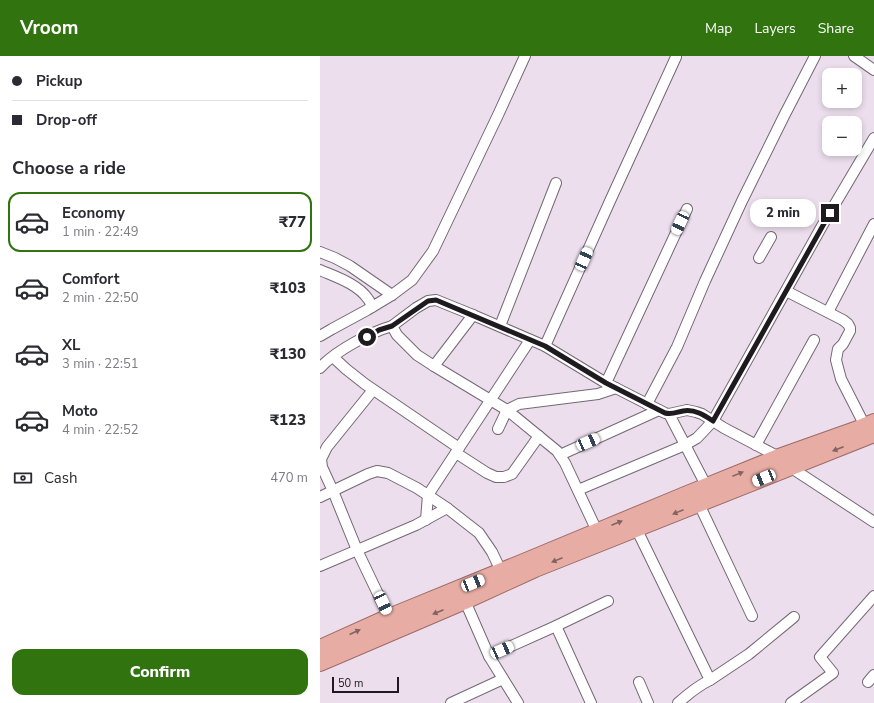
<!DOCTYPE html>
<meta charset="utf-8">
<style>
:root{--surface:#fff;--page:#f2f2f3;--text:#2b2b33;--muted:#7c7c81;--line:#e1e1e2;--accent:#30730f}
body{margin:0;font-family:"Nunito Sans",sans-serif;background:var(--page);color:var(--text);height:100vh;display:flex;flex-direction:column;font-size:15px;white-space:nowrap}
*{box-sizing:border-box;margin:0}
p{font-size:13px;color:var(--muted)}
.icon{flex:none;width:22px;height:22px;fill:none;stroke:currentColor;stroke-width:2;stroke-linecap:round;stroke-linejoin:round}
.map{position:relative;flex:1;overflow:hidden}
.side{display:flex;flex-direction:column;background:var(--surface);width:320px}
.side>*{flex:none}
.top-card{display:grid;align-content:center;height:88px;padding:0 12px;background:var(--surface)}
.controls{position:absolute;left:502px;top:12px;display:grid;gap:8px}
.controls a{display:grid;place-items:center;width:40px;height:40px;border-radius:8px;background:var(--surface);box-shadow:0 2px 6px #0003;font-size:20px}
.scale{position:absolute;left:12px;bottom:10px;width:67px;box-sizing:border-box;padding-left:4px;border:2px solid #1f1a1f;border-top:0;font-size:11px;line-height:14px;white-space:nowrap;color:#1f1a1f;-webkit-text-stroke:3px #ecdeed;paint-order:stroke}
.end{position:absolute;width:18px;height:18px;margin:-9px;border:5px solid #1f1a1f;background:#fff;box-shadow:0 0 0 2px #fff}
.from{border-radius:50%}
.bubble{position:absolute;height:28px;border-radius:12px;background:var(--surface);box-shadow:0 2px 6px #0003;font-size:13px;font-weight:800;line-height:28px;text-align:center}
.car{position:absolute;width:12px;height:24px;margin:-12px -6px;border-radius:5px;box-shadow:0 0 3px 1px #0007;background:linear-gradient(#fff 24%,#345 0 40%,#fff 0 76%,#345 0 86%,#fff 0)}
.top-card b{display:flex;align-items:center;gap:14px;height:38px;font-size:15px}
.top-card b+b{border-top:1px solid var(--line)}
.top-card i{width:10px;height:10px;background:var(--text)}
ul{padding:0;list-style:none}
li{display:flex;align-items:center;gap:12px;height:60px;margin:0 8px 6px;padding:0 4px;border:2px solid transparent;border-radius:12px}
li div{flex:1}
li b{display:block;font-size:15px}
li em{font-style:normal;font-weight:800}
li.selected{border-color:var(--accent)}
li>.icon{width:36px;height:36px;stroke-width:1.5}
h2{padding:0 12px;font-size:18px;line-height:48px}
.pay{display:flex;align-items:center;gap:10px;height:44px;padding:0 12px;font-size:15px}
.pay p{margin-inline-start:auto}
.cta{display:flex;gap:8px;margin-top:auto;padding:8px 12px}
.cta a{flex:1;height:46px;border-radius:12px;background:var(--accent);color:#fff;font-size:16px;font-weight:800;line-height:46px;text-align:center}
header{display:flex;align-items:center;gap:24px;box-sizing:border-box;height:56px;padding:0 20px;background:var(--accent);color:#fff}
header strong{font-size:19px}
nav{display:flex;gap:22px;margin-inline-start:auto;font-size:14px}
main{display:flex;flex:1;min-height:0}
.map>svg:first-child{display:block}
</style>
<header>
<strong>Vroom</strong>
<nav><a>Map</a><a>Layers</a><a>Share</a></nav>
</header>
<main>
<section class="side">
<div class="top-card">
<b><i class="from"></i>Pickup</b>
<b><i></i>Drop-off</b>
</div>
<h2>Choose a ride</h2>
<ul>
<li class="selected"><svg class="icon" aria-label="car" viewBox="0 0 24 24"><path d="M5 17H2v-5l4-1 3-4h7l3 4 3 1v5h-3M9 17h6M6 11h13"/><circle cx="7" cy="17" r="2"/><circle cx="17" cy="17" r="2"/></svg><div><b>Economy</b><p>1 min · 22:49</p></div><em>₹77</em></li>
<li><svg class="icon" aria-label="car" viewBox="0 0 24 24"><path d="M5 17H2v-5l4-1 3-4h7l3 4 3 1v5h-3M9 17h6M6 11h13"/><circle cx="7" cy="17" r="2"/><circle cx="17" cy="17" r="2"/></svg><div><b>Comfort</b><p>2 min · 22:50</p></div><em>₹103</em></li>
<li><svg class="icon" aria-label="car" viewBox="0 0 24 24"><path d="M5 17H2v-5l4-1 3-4h7l3 4 3 1v5h-3M9 17h6M6 11h13"/><circle cx="7" cy="17" r="2"/><circle cx="17" cy="17" r="2"/></svg><div><b>XL</b><p>3 min · 22:51</p></div><em>₹130</em></li>
<li><svg class="icon" aria-label="car" viewBox="0 0 24 24"><path d="M5 17H2v-5l4-1 3-4h7l3 4 3 1v5h-3M9 17h6M6 11h13"/><circle cx="7" cy="17" r="2"/><circle cx="17" cy="17" r="2"/></svg><div><b>Moto</b><p>4 min · 22:52</p></div><em>₹123</em></li>
</ul>
<div class="pay"><svg class="icon" aria-label="cash" viewBox="0 0 24 24"><path d="M3 7h18v10H3z"/><circle cx="12" cy="12" r="2"/></svg>Cash<p>470 m</p></div>
<div class="cta"><a>Confirm</a></div>
</section>
<div class="map">
<svg width="554" height="647" viewBox="0 0 554 647">
<rect width="100%" height="100%" fill="#ecdeed"/>
<g fill="none" stroke-linecap="round" stroke-linejoin="round">
<defs>
<g id="minor">
<path d="M 534,0 L 554,14"/>
<path d="M 0,196 L 15,202 L 30,210 L 72,239"/>
<path d="M 439,202 L 451,181"/>
<path d="M 0,214 C 16,221 38,228 48,243 C 50,245 51,249 52,251"/>
<path d="M 466,235 L 523,264 L 528,268 L 530,272 L 530,275 L 523,288 L 518,293 L 516,304 L 521,323 L 545,370"/>
<path d="M 508,256 L 554,168"/>
<path d="M 153,259 L 116,244 L 108,245 L 96,252 L 72,270 L 77,279 L 97,299 L 114,310 L 187,354 L 237,395 L 245,407 L 277,475"/>
<path d="M 180,270 L 236,127"/>
<path d="M 0,280 L 12,273 L 47,254 L 72,239 L 92,224 L 113,195 L 178,59 L 205,0"/>
<path d="M 225,290 L 290,145 L 356,1"/>
<path d="M 13,301 L 26,313 L 45,328 L 139,392"/>
<path d="M 114,310 L 153,259 L 225,290 L 286,327 L 345,357 L 349,358 L 367,354 L 376,356 L 382,358 L 404,372 L 459,401 L 470,411 L 554,466"/>
<path d="M 0,312 C 15,295 51,276 72,270"/>
<path d="M 286,327 L 367,153"/>
<path d="M 53,334 L 7,391 L 1,403 L 2,411 L 13,435 L 37,494 L 69,561"/>
<path d="M 327,348 L 357,291 L 385,225 L 422,145 L 464,60 L 495,0"/>
<path d="M 349,358 L 389,435"/>
<path d="M 178,373 L 187,354 L 199,348 L 278,338 L 296,332"/>
<path d="M 436,389 L 494,284"/>
<path d="M 136,397 L 167,417 L 176,421 L 184,421 L 192,418 L 219,380"/>
<path d="M 240,399 L 339,354"/>
<path d="M 258,434 L 365,389 L 377,382 L 393,365 L 502,170 L 554,82"/>
<path d="M 0,441 L 48,418 L 57,415 L 68,417 L 97,432 L 127,452 L 159,477 L 172,496 L 181,515"/>
<path d="M 379,448 L 432,560"/>
<path d="M 106,464 L 108,439 L 210,284"/>
<path d="M 316,472 L 390,624 C 378,630 368,638 358,647"/>
<path d="M 0,510 L 96,469 L 127,452"/>
<path d="M 145,545 L 169,600 L 198,647"/>
<path d="M 236,570 L 271,647"/>
<path d="M 169,600 L 236,570 L 288,545"/>
<path d="M 390,624 L 429,598 L 474,561"/>
<path d="M 319,626 L 328,647"/>
<path d="M 548,626 L 554,619"/>
<path d="M 131,647 L 183,623"/>
<path d="M 471,647 L 513,617 L 500,601 L 554,540"/>
</g>
<g id="trunk">
<path d="M 0,592 L 69,561 L 206,505 L 365,439 L 459,401 L 535,374 L 554,366"/>
<path d="M 0,607 L 145,545 L 215,513 L 554,378"/>
</g>
</defs>
<use href="#minor" stroke="#746875" stroke-width="12"/>
<use href="#trunk" stroke="#9d6b66" stroke-width="18"/>
<use href="#minor" stroke="#fff" stroke-width="10"/>
<use href="#trunk" stroke="#e7aca3" stroke-width="16"/>
</g>
<defs><path id="oneway-solid" d="M-6-.8H1V-3.2L6.5 0L1 3.2V.8H-6Z"/></defs>
<g fill="#836361">
<use href="#oneway-solid" transform="translate(518 393) rotate(159)"/>
<use href="#oneway-solid" transform="translate(418 418) rotate(-22)"/>
<use href="#oneway-solid" transform="translate(358 456) rotate(158)"/>
<use href="#oneway-solid" transform="translate(297 467) rotate(-23)"/>
<use href="#oneway-solid" transform="translate(237 504) rotate(158)"/>
<use href="#oneway-solid" transform="translate(118 556) rotate(157)"/>
<use href="#oneway-solid" transform="translate(35 576) rotate(-25)"/>
</g>
<g fill="none" stroke-linecap="round" stroke-linejoin="round">
<path stroke="#1f1a1f" stroke-width="5" d="M 47,281 L 59,274 L 72,270 L 108,245 L 116,244 L 225,290 L 286,327 L 345,357 C 352,359 357,356 363,355 C 375,353 384,359 393,365 L 510,157"/>
</g>
</svg>
<div class="controls">
<a>+</a>
<a>−</a>
</div>
<div class="scale">50 m</div>
<i class="end from" style="left:47px;top:281px"></i>
<i class="end" style="left:510px;top:157px"></i>
<div class="bubble" style="left:430px;top:143px;width:66px">2 min</div>
<i class="car" style="left:360px;top:167px;rotate:205deg"></i>
<i class="car" style="left:264px;top:203px;rotate:24deg"></i>
<i class="car" style="left:268px;top:386px;rotate:66deg"></i>
<i class="car" style="left:444px;top:422px;rotate:248deg"></i>
<i class="car" style="left:153px;top:527px;rotate:68deg"></i>
<i class="car" style="left:63px;top:547px;rotate:155deg"></i>
<i class="car" style="left:182px;top:594px;rotate:66deg"></i>
</div>
</main>
